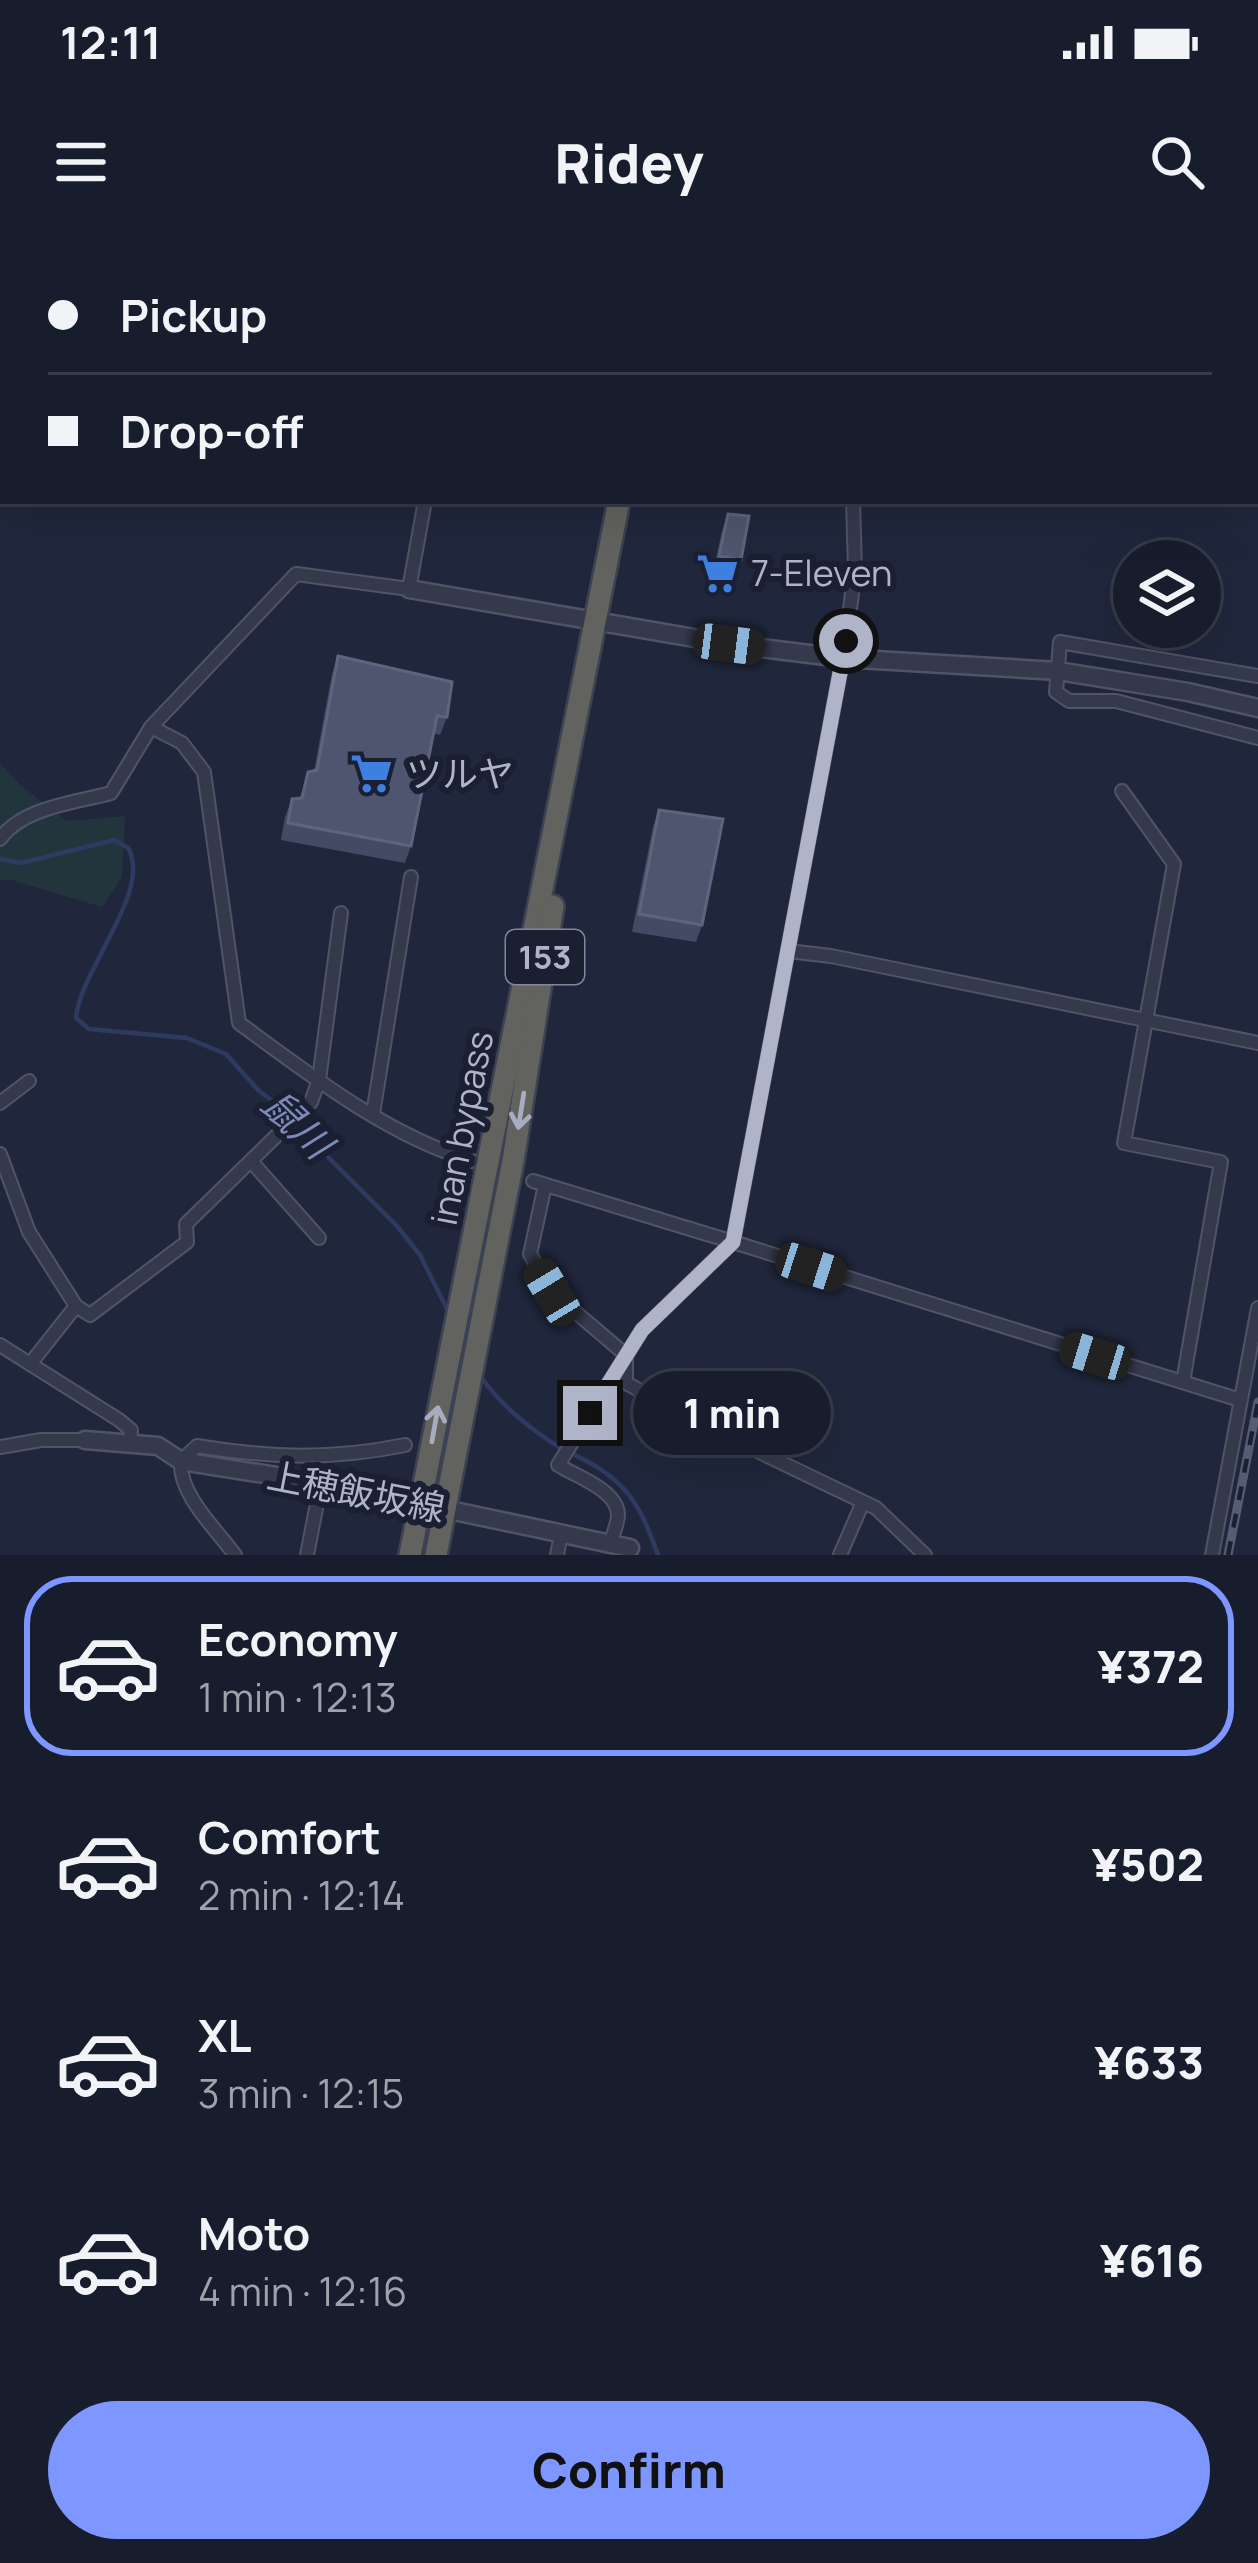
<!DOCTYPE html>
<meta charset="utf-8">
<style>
:root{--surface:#181d2d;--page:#212635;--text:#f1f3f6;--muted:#9fa2aa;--line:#363b49;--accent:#7e96ff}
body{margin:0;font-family:Manrope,"Noto Sans JP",sans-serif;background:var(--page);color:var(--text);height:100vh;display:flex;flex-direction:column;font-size:45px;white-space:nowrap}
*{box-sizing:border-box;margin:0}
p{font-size:39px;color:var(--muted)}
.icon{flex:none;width:66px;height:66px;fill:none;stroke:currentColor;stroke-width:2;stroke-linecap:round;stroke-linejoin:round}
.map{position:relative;height:1315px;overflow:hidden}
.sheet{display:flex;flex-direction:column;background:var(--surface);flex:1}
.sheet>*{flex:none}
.guide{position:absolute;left:0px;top:0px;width:1260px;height:264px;box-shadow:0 12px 48px #0002,0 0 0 3px var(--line);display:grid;align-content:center;height:264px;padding:0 48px;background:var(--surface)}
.tools{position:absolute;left:1113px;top:300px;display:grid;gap:24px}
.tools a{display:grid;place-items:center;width:108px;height:108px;border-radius:50%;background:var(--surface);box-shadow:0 12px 48px #0002,0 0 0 3px var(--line);font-size:60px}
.end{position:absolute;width:54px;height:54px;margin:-27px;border:15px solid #afb4c8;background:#111;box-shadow:0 0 0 6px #111}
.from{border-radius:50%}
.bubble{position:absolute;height:84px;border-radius:42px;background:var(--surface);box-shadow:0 12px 48px #0002,0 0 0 3px var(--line);font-size:39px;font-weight:800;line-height:84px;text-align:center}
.car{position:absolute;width:36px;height:72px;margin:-36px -18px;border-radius:15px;box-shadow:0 0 9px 3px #0007;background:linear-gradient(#222 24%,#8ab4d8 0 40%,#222 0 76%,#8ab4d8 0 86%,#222 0)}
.guide b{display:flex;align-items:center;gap:42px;height:114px;font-size:45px}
.guide b+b{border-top:3px solid var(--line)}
.guide i{width:30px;height:30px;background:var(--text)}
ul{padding:21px 0 0;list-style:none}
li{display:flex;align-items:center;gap:36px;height:180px;margin:0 24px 18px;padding:0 24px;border:6px solid transparent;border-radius:48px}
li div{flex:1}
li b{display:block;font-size:45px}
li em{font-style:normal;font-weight:800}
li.active{border-color:var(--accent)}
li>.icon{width:108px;height:108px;stroke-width:1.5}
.primary-button{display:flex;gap:24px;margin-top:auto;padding:24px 48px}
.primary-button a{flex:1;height:138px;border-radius:72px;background:var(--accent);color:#111;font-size:48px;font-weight:800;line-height:138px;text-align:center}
.status{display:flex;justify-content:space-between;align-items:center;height:84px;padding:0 60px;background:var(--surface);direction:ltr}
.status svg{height:33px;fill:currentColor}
header{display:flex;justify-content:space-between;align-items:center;height:156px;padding:0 48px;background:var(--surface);font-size:54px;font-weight:800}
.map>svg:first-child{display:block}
</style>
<div class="status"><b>12:11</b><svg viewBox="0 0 49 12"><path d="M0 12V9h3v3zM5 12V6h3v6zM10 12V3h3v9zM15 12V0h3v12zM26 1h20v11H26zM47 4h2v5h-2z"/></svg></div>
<header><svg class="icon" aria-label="menu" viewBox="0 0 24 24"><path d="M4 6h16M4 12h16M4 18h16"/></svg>Ridey<svg class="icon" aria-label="search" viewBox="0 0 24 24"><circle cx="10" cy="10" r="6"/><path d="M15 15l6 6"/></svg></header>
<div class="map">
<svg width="1258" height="1315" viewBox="0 0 1258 1315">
<rect width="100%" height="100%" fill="#20273c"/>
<path fill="#22353d" d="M 0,523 L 20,545 L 67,581 L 125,576 L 122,637 L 102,667 L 8,639 L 0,641 Z"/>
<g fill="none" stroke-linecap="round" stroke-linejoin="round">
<g stroke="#2f3a61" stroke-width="4.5">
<path d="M 0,619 L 21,623 L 114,600 L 128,608 C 153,650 80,730 76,778 L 89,789 L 187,798 L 226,814 L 259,851 L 300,881 L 322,911 L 397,986 L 420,1015 L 449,1073"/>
<path d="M 481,1137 C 498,1161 526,1185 551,1202 C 576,1217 603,1226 623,1248 C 641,1267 649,1291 658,1315"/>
</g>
<defs>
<g id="minor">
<path d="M 544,0 L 551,3"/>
<path d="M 643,3 L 643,0"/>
<path d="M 712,3 L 712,0"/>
<path d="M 1257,198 L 1258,199"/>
<path d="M 1258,436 L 1060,402 L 1056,452 L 1069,461 L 1116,461 L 1258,498"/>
<path d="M 151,487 L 182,503 L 204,532 L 239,783 C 311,836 387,895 472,921"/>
<path d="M 1122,551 L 1174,624 L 1124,903 L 1221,922 L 1183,1142"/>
<path d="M 0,599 C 23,567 75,563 111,553 L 151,487 L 296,334 L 409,349 L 425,261"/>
<path d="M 788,711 L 831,716 L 1258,803"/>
<path d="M 0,863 L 29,841"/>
<path d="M 373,874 L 411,637"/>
<path d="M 0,914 L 29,992 L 76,1066"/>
<path d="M 251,921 L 319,998"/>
<path d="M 533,941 L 733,1002 L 846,401 L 855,329 L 853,261"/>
<path d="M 545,945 L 530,1014 L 552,1052 L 626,1115 L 626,1143 L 701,1184 L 876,1268 L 925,1315"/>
<path d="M 0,1105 L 119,1180 L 131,1190 L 130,1201"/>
<path d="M 30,1124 L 76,1066 L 90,1075 L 187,1002 L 186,984 L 311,862 L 319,840 L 341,673"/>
<path d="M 0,1207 L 41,1200 L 85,1200"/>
<path d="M 610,1305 C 612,1296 618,1284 618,1275 C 618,1250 575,1236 558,1225 L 642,1090 L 733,1002 L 1240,1160"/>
<path d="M 235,1315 C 217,1290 178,1254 181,1221 L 197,1206 C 270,1218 332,1220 405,1205"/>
<path d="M 307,1315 L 321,1243"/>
<path d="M 557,1315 L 561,1294"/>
<path d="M 840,1315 L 863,1262"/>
<path d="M 1212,1315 L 1258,1068"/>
</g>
<g id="tertiary">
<path d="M 409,349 L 729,404 L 842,418 L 1058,431 L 1188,452 L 1258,468"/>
<path d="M 85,1200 L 158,1206 L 181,1221 L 321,1243 L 630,1308"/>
</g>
<g id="trunk">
<path d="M 674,3 L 675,0"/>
<path d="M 410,1315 L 619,261"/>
<path d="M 436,1315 L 513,921 L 553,666"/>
</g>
</defs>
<use href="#minor" stroke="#4f5467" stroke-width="16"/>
<use href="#tertiary" stroke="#4f5467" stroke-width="21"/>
<use href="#trunk" stroke="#3c4154" stroke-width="26"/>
<use href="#minor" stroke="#34394c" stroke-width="12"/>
<use href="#tertiary" stroke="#34394c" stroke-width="16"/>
<use href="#trunk" stroke="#62625f" stroke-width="21"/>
<defs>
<path id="rail" d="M 1228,1315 L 1258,1162"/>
</defs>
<use href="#rail" stroke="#565c74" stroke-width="9"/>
<use href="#rail" stroke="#1a1f31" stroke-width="4.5" stroke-dasharray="14" stroke-linecap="butt"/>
</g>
<g fill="#444a64">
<path d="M 728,274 L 741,320 L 735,338 L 713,333 L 722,291 Z"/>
<path d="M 338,416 L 447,477 L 440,495 L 433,493 L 411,606 L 405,623 L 281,600 L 285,577 L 292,559 L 300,558 L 308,532 L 314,531 L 332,434 Z"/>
<path d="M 659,570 L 702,685 L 696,702 L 632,692 L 653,587 Z"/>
</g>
<g fill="#50556f" stroke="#5e647d" stroke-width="3">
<path d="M 728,274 L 749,276 L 741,320 L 719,316 Z"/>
<path d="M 338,416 L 452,442 L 447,477 L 437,476 L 411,606 L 288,583 L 292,559 L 302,558 L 308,532 L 317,530 Z"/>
<path d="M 659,570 L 723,579 L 702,685 L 639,674 Z"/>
</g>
<defs><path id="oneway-shaft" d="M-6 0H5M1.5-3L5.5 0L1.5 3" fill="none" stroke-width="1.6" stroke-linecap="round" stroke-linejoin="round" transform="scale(3)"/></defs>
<g stroke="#a7acbe">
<use href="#oneway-shaft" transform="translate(521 871) rotate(99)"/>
<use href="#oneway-shaft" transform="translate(435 1184) rotate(-80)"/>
</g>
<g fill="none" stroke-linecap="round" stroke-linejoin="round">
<path stroke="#afb4c8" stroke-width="15" d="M 590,1173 L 642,1090 L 733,1002 L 846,401"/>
</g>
<defs>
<symbol id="supermarket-bare" viewBox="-9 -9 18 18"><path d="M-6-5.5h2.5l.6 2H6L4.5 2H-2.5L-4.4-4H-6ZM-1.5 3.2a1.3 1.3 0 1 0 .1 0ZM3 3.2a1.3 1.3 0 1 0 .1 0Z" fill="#3f7fe0" stroke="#1a1f31" stroke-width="2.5" paint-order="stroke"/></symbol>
</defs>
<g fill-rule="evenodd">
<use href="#supermarket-bare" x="688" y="304" width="59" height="59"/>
<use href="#supermarket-bare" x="342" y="504" width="59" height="59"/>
</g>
<g text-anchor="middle" stroke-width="12" stroke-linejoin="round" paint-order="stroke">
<rect fill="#1a1f31" stroke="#82879b" stroke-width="3" x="506" y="690" width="78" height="54" rx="9"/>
<g font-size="33" font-weight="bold" fill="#afb4c8">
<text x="545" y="729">153</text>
</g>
<g font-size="36" fill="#afb4c8" stroke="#1a1f31" text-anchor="start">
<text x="751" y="346">7-Eleven</text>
<text x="406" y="547">ツルヤ</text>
</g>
<g font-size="36" fill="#afb4c8" stroke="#1a1f31">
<text transform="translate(462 888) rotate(-79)" y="13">inan bypass</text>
<text transform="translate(356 1252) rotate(11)" y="13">上穂飯坂線</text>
</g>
<g font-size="39" font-style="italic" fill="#7d8ab7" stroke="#1a1f31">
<text transform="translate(297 884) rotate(44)" y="14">鼠川</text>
</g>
</g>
</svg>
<div class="tools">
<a><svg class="icon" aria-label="layers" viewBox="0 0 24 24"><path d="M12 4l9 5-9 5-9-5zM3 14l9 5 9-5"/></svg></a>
</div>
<i class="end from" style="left:846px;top:401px"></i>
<i class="end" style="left:590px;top:1173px"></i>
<div class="bubble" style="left:633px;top:1131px;width:198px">1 min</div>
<i class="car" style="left:729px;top:404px;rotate:97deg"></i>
<i class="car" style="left:811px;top:1027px;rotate:108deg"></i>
<i class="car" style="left:552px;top:1052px;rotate:329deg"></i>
<i class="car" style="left:1095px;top:1116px;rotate:287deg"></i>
<div class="guide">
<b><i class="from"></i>Pickup</b>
<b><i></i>Drop-off</b>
</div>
</div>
<section class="sheet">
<ul>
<li class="active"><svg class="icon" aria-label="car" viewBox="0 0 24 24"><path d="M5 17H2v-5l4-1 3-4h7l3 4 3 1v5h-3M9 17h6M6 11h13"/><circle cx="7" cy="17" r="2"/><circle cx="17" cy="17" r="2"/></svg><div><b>Economy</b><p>1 min · 12:13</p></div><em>¥372</em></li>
<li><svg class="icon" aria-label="car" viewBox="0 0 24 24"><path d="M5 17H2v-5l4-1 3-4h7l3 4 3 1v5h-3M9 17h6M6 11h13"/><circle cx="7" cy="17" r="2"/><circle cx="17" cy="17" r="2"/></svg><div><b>Comfort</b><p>2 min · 12:14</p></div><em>¥502</em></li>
<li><svg class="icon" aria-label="car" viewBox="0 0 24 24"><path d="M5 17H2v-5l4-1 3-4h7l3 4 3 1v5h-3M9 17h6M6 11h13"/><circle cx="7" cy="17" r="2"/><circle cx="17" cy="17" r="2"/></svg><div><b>XL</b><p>3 min · 12:15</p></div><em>¥633</em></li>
<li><svg class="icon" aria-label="car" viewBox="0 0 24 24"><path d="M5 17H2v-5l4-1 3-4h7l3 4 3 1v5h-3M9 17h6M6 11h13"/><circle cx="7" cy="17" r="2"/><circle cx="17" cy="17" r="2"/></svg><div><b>Moto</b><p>4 min · 12:16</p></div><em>¥616</em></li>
</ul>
<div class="primary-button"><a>Confirm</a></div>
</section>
